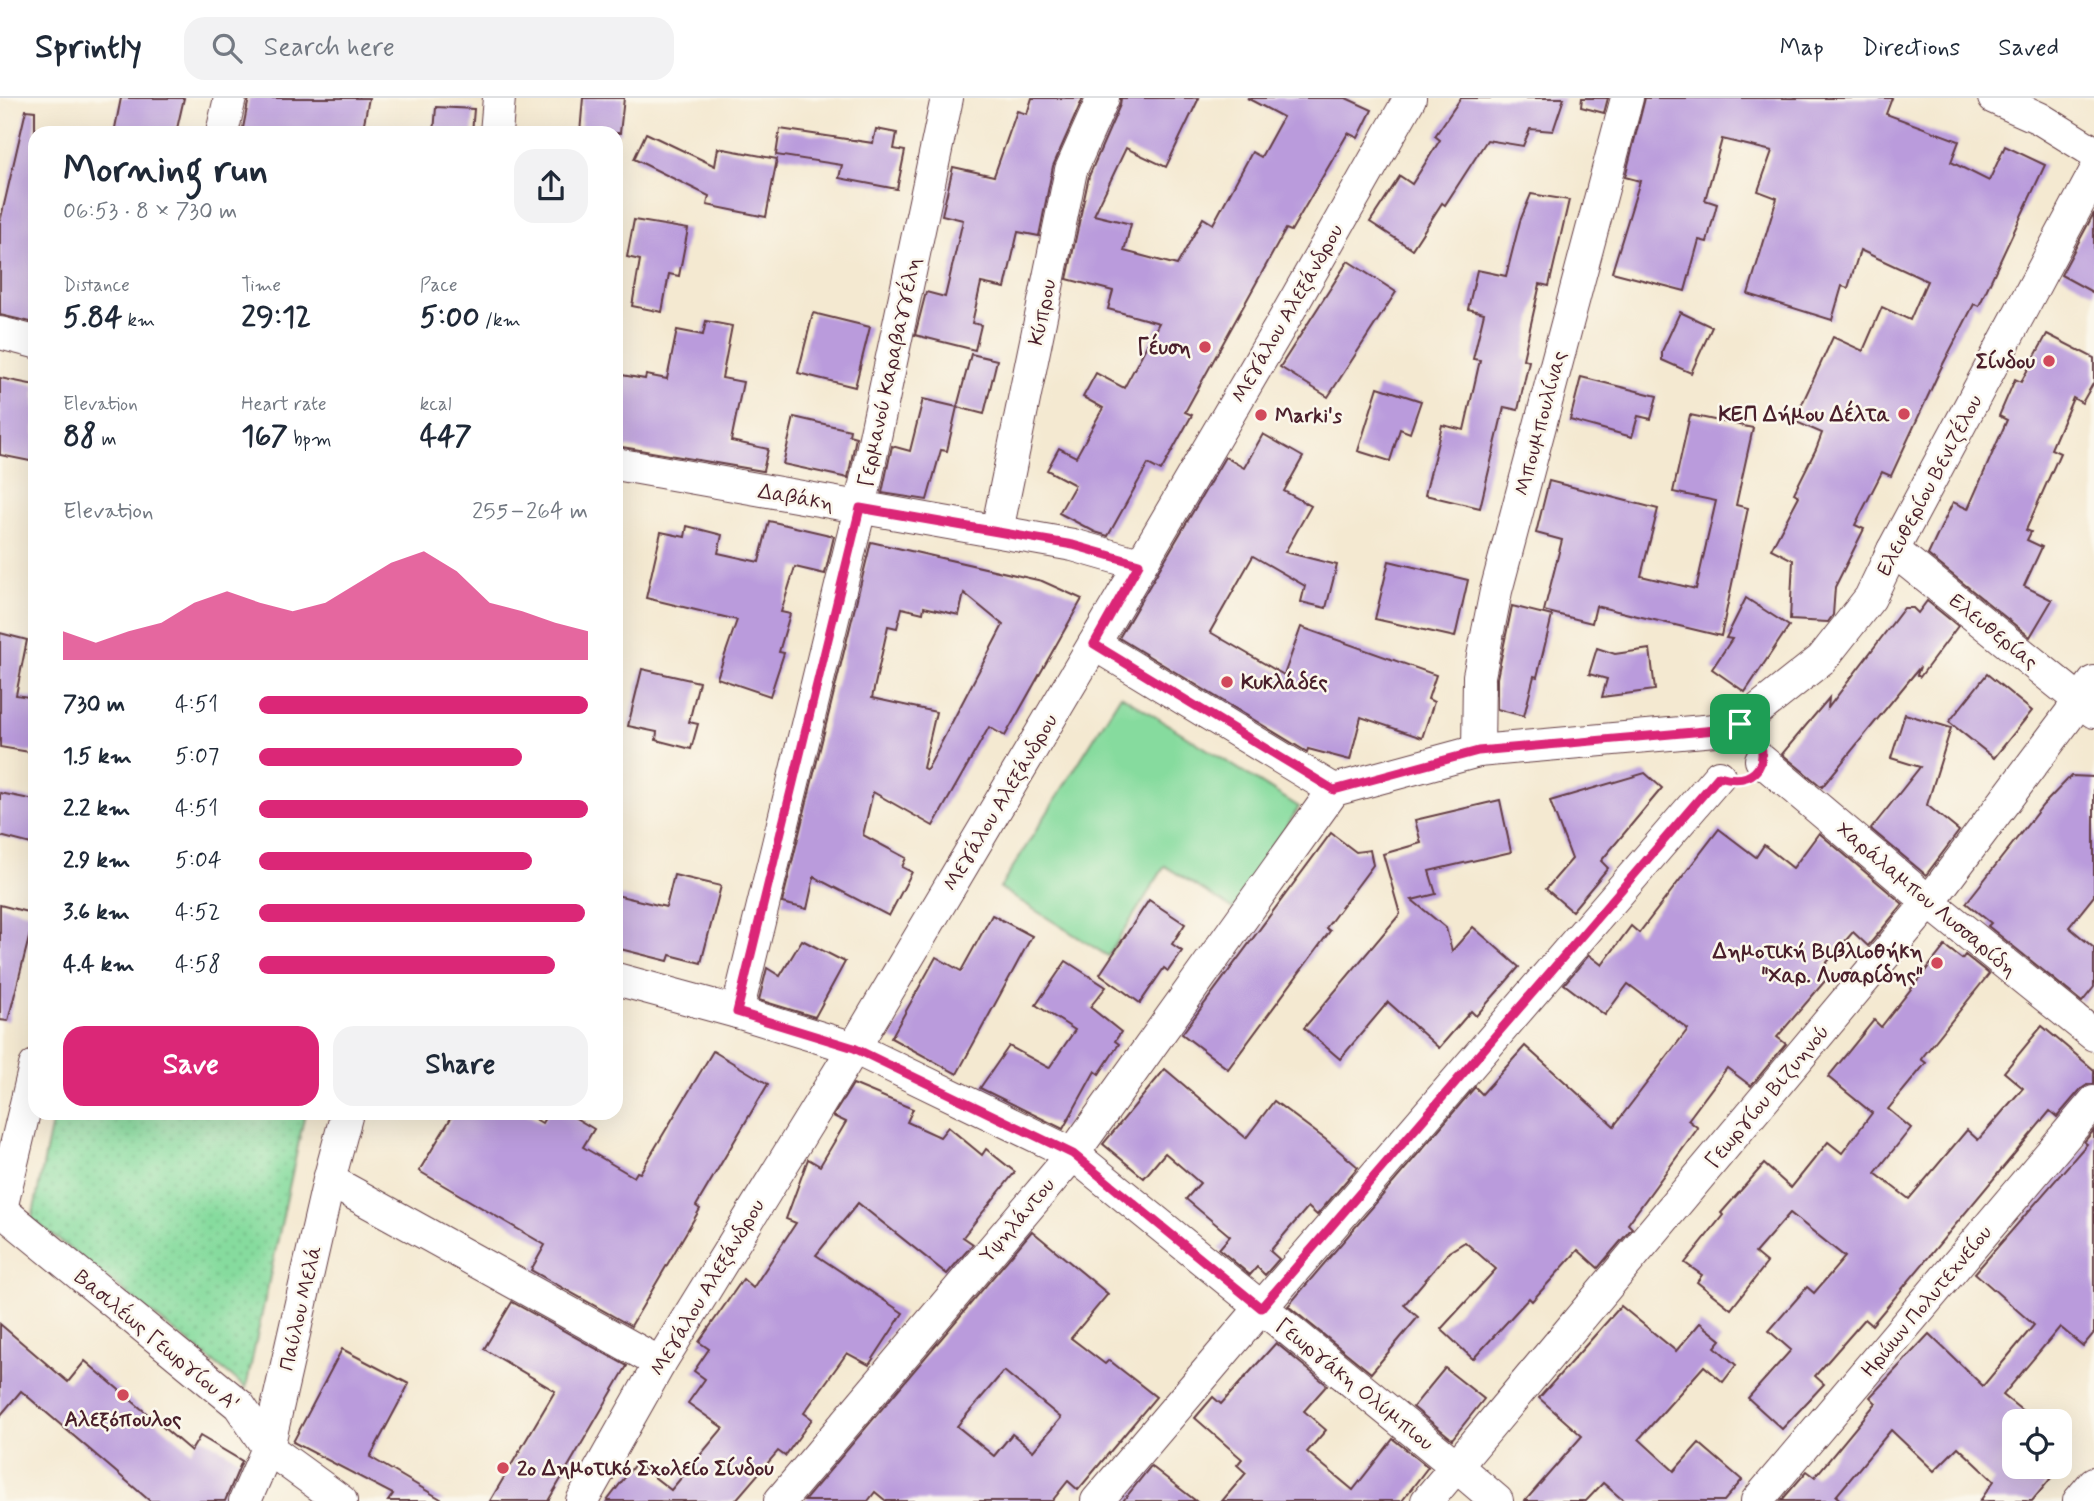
<!DOCTYPE html>
<html lang="en">
<head>
<meta charset="utf-8">
<style>
  :root { --surface:#fff; --page:#f2f2f3; --text:#1f2937; --muted:#747a83; --line:#e0e1e3; --accent:#db2777 }
  body { margin:0; font-family:Mynerve,sans-serif; background:var(--page); color:var(--text); height:100vh; display:flex; flex-direction:column; font-size:26px; white-space:nowrap }
  * { box-sizing:border-box; margin:0 }
  p { font-size:23px; color:var(--muted) }
  .icon { flex:none; width:38px; height:38px; fill:none; stroke:currentColor; stroke-width:2; stroke-linecap:round; stroke-linejoin:round }
  .map { position:relative; flex:1; overflow:hidden }
  .sheet { position:absolute; left:28px; top:28px; width:595px; height:994px; display:flex; flex-direction:column; background:var(--surface); border-radius:21px; box-shadow:0 7px 28px #0002 }
  .sheet>* { flex:none }
  .controls { position:absolute; left:2002px; top:1311px; display:grid; gap:14px }
  .controls a { display:grid; place-items:center; width:70px; height:70px; border-radius:14px; background:var(--surface); box-shadow:0 7px 28px #0002; font-size:35px }
  .pin { position:absolute; display:grid; place-items:center; width:60px; height:60px; color:#fff; margin:-30px; border-radius:14px; box-shadow:0 4px 10px #0006 }
  .round { display:grid; place-items:center; flex:none; width:74px; height:74px; border-radius:21px; background:var(--page) }
  .headline { display:flex; align-items:center; justify-content:space-between; height:119px; padding:0 35px }
  h1 { font-size:38px; font-weight:700; line-height:52px }
  .stats { display:grid; grid-template-columns:repeat(3,1fr); gap:10px; height:119px; padding:7px 35px }
  .stats div { display:grid; align-content:center }
  .stats b { font-size:30px; font-weight:700 }
  .stats small { font-size:19px; font-weight:400 }
  .stats p { font-size:19px }
  .chart { height:196px; padding:14px 35px }
  .chart p { display:flex; justify-content:space-between }
  .chart svg { width:100%; height:126px; margin-top:7px; fill:var(--accent); opacity:.7 }
  .action { display:flex; gap:14px; margin-top:auto; padding:14px 35px }
  .action a { flex:1; height:80px; border-radius:21px; background:var(--accent); color:#fff; font-size:28px; font-weight:700; line-height:80px; text-align:center }
  .action a+a { background:var(--page); color:var(--text) }
  ul { padding:0 35px; list-style:none; font-size:23px }
  li { display:grid; grid-template-columns:112px 84px 1fr; align-items:center; height:52px }
  li i { height:18px; border-radius:9px; background:var(--accent) }
  header { display:flex; align-items:center; gap:42px; box-sizing:border-box; height:98px; padding:0 35px; background:var(--surface); border-bottom:2px solid var(--line) }
  header strong { font-size:33px }
  nav { display:flex; gap:38px; margin-inline-start:auto; font-size:24px }
  .search { width:490px; height:63px; background:var(--page); display:flex; align-items:center; gap:18px; box-sizing:border-box; padding:0 24px; border-radius:21px; color:var(--muted); font-size:26px }
  .map>svg:first-child { display:block }
  .green { fill:#86db9e; stroke:#687d64; stroke-width:2 }
  .park { fill:url(#park-dots); stroke:#687d64; stroke-width:2 }
  .building { fill:#ba9bdc; fill-rule:evenodd }
  .lines { fill:none; stroke-linecap:round; stroke-linejoin:round }
  .minor-casing { stroke:#643d44; stroke-width:34 }
  .minor { stroke:#fff; stroke-width:32 }
  .route-casing { stroke:#fff; stroke-width:14 }
  .route { stroke:#db2777; stroke-width:9 }
  .poi-dot { fill:#d1495b; stroke:#fbf7ec; stroke-width:2.5 }
  .labels { text-anchor:middle; stroke-width:5; stroke-linejoin:round; paint-order:stroke }
  .street-label { font-size:21px; fill:#4a1f2b; stroke:#fbf7ec }
  .poi-label { font-size:21px; font-weight:bold; fill:#4a1f2b; stroke:#fbf7ec; text-anchor:end }
</style>
</head>
<body>
<header>
<strong>Sprintly</strong>
<div class="search"><svg class="icon" aria-label="search" viewBox="0 0 24 24"><circle cx="10" cy="10" r="6"/><path d="M15 15l6 6"/></svg>Search here</div>
<nav><a>Map</a><a>Directions</a><a>Saved</a></nav>
</header>
<div class="map">
<svg width="2094" height="1403" viewBox="0 0 2094 1403">
  <defs>
    <pattern id="park-dots" width="8" height="8" patternUnits="userSpaceOnUse" patternTransform="scale(1.75)"><rect width="8" height="8" fill="#86db9e"/><path d="M2 2h.1M6 6h.1" fill="none" stroke="#75bc88" stroke-width="1.8" stroke-linecap="round"/></pattern>
  </defs>
  <rect width="100%" height="100%" fill="#fbf7ec"/>
  <filter id="ink" filterUnits="userSpaceOnUse"><feTurbulence type="fractalNoise" baseFrequency=".0143" numOctaves="2"/><feDisplacementMap in="SourceGraphic" scale="14" xChannelSelector="R" yChannelSelector="G"/><feConvolveMatrix kernelMatrix="1 2 1 2 8 2 1 2 1" color-interpolation-filters="sRGB"/></filter>
  <filter id="wash" filterUnits="userSpaceOnUse"><feTurbulence type="fractalNoise" baseFrequency=".00686" numOctaves="4" result="noise"/><feDisplacementMap in="SourceGraphic" scale="28" xChannelSelector="R" yChannelSelector="G"/><feGaussianBlur stdDeviation="1.57" result="paint"/><feColorMatrix in="noise" values="0 0 0 0 0 0 0 0 0 0 0 0 0 0 0 0 0 1.4 0 .05"/><feComposite in="paint" operator="in"/></filter>
  <g filter="url(#wash)">
    <rect width="100%" height="100%" fill="#f4e9d1"/>
    <polygon class="green" points="1121,597 1299,709 1234,812 1165,768 1108,858 1000,790"/>
    <polygon class="park" points="54,1015 305,1015 246,1290 32,1121"/>
    <g id="blocks">
      <g class="building">
        <polygon points="121,0 184,0 176,35 114,35"/>
        <polygon points="249,0 369,0 362,35 242,35"/>
        <polygon points="583,0 624,0 620,35 580,35"/>
        <polygon points="1032,0 1083,0 1053,68 1039,138 1018,134 1005,190 981,185 972,225 981,227 975,252 915,237 926,194 945,199 963,122 942,117 953,69 994,78 1017,13 1027,16"/>
        <polygon points="1121,0 1199,0 1166,69 1126,50 1094,117 1131,126 1124,153 1177,167 1203,120 1213,126 1252,54 1261,59 1283,19 1247,0 1346,0 1372,12 1358,40 1348,35 1291,133 1286,131 1185,314 1192,317 1161,373 1148,366 1108,438 1095,434 1059,415 1075,387 1047,372 1059,350 1076,359 1103,310 1083,299 1096,275 1124,290 1159,225 1108,211 1113,193 1067,181 1089,78 1120,7"/>
        <polygon points="1461,0 1564,0 1553,33 1530,31 1523,48 1487,42 1445,107 1442,105 1412,151 1370,124 1400,78 1412,86 1440,42 1435,38"/>
        <polygon points="1582,0 1608,0 1604,15 1581,9"/>
        <polygon points="1645,0 1892,0 1886,16 1959,43 1951,64 1989,83 2005,48 2045,67 1979,208 1974,206 1940,272 1891,378 1882,374 1855,427 1864,431 1835,489 1833,517 1828,524 1790,522 1793,462 1771,451 1799,398 1794,395 1816,351 1822,335 1794,323 1833,239 1863,253 1882,209 1910,222 1927,183 1860,152 1848,190 1842,188 1832,222 1748,196 1777,100 1758,93 1772,53 1722,41 1705,102 1717,106 1707,144 1699,142 1685,193 1612,174 1640,83 1625,79"/>
        <polygon points="436,9 474,11 472,35 434,35"/>
        <polygon points="26,12 35,13 35,225 0,217 0,124"/>
        <polygon points="780,31 873,45 876,31 897,35 894,51 905,53 897,91 839,80 842,67 776,57"/>
        <polygon points="646,35 715,68 718,50 777,61 766,119 707,107 709,98 634,61"/>
        <polygon points="1531,96 1569,102 1549,188 1540,186 1523,261 1529,263 1518,312 1504,309 1480,410 1425,397 1442,327 1464,332 1480,262 1473,261 1484,215 1468,211 1477,172 1506,178 1520,123"/>
        <polygon points="2094,115 2094,195 2061,177"/>
        <polygon points="634,122 688,131 679,178 669,176 662,214 632,208 640,162 627,159"/>
        <polygon points="1348,163 1396,194 1328,299 1280,269"/>
        <polygon points="1680,214 1712,229 1691,275 1662,262 1662,253"/>
        <polygon points="813,215 870,229 855,289 798,275"/>
        <polygon points="706,223 732,228 722,280 743,284 731,343 768,351 763,373 616,348 616,276 645,281 646,277 667,281 677,232 703,237"/>
        <polygon points="2047,236 2094,260 2094,284 2082,305 2073,300 2051,351 2060,355 2026,432 2031,434 2027,442 2042,449 2024,488 2052,502 2030,539 1928,457 1953,404 1968,411 2007,322 1999,318 2015,281 2021,284"/>
        <polygon points="971,256 997,262 984,316 957,309 947,353 941,352 927,402 882,395 892,348 910,353 923,301 957,309"/>
        <polygon points="1581,279 1657,298 1651,321 1638,318 1632,339 1570,322"/>
        <polygon points="0,280 35,287 35,364 0,357"/>
        <polygon points="1378,289 1421,303 1410,335 1400,331 1390,363 1358,353"/>
        <polygon points="1690,317 1753,330 1736,407 1748,410 1721,538 1596,508 1592,525 1544,513 1562,442 1536,435 1549,383 1658,411 1641,478 1696,491 1716,403 1673,394"/>
        <polygon points="794,319 850,332 849,337 856,339 848,380 783,366"/>
        <polygon points="1263,336 1303,359 1284,393 1311,408 1285,454 1337,467 1326,510 1301,504 1305,488 1253,458 1210,534 1284,577 1301,529 1436,577 1428,601 1434,604 1422,640 1361,619 1350,662 1308,651 1307,654 1119,540 1225,359 1244,370"/>
        <polygon points="769,423 834,438 825,476 795,469 781,514 790,516 779,554 784,555 770,598 717,580 737,522 646,500 661,434 685,439 687,428 722,437 718,455 759,464"/>
        <path d="M871,444L1042,483L1082,501L1005,638L989,629L933,728L873,694L863,737L906,760L902,769L912,774L889,818L814,779L807,811L782,805ZM964,495L1003,527L927,672L923,670L936,614L872,600L888,528L897,530L902,510L923,515L924,509L959,517Z"/>
        <polygon points="1389,463 1468,482 1455,539 1375,521"/>
        <polygon points="1746,500 1789,528 1745,594 1712,571 1732,541 1726,540"/>
        <polygon points="1927,503 1958,528 1920,579 1917,577 1920,569 1822,689 1782,656 1829,600 1828,610 1904,510 1913,510 1918,515"/>
        <polygon points="1512,508 1552,518 1537,579 1534,578 1524,618 1497,611 1497,580"/>
        <polygon points="0,535 27,542 16,597 35,600 35,655 0,649"/>
        <polygon points="1597,550 1615,556 1650,551 1655,592 1602,599 1607,581 1589,576"/>
        <polygon points="642,571 699,584 689,624 698,626 691,651 656,642 657,634 628,628"/>
        <polygon points="1987,576 2032,613 1994,660 1949,624"/>
        <polygon points="1905,616 1951,630 1927,707 1959,733 1926,777 1871,731 1920,669 1891,660"/>
        <polygon points="1645,675 1662,690 1601,763 1608,770 1572,813 1546,791 1572,761 1550,703"/>
        <polygon points="2071,678 2094,679 2094,798 2069,829 2094,850 2094,889 2082,904 1988,828 1991,825 1966,805 2043,707"/>
        <polygon points="0,695 35,702 35,747 0,738"/>
        <polygon points="1500,702 1511,754 1429,773 1436,796 1412,802 1446,830 1452,853 1473,829 1519,869 1476,918 1471,913 1439,950 1388,904 1340,961 1304,930 1400,816 1383,756 1421,745 1415,722"/>
        <polygon points="1719,731 1756,759 1764,747 1793,770 1819,735 1903,806 1868,848 1853,834 1823,869 1831,876 1777,939 1786,946 1751,988 1727,970 1688,1022 1698,1030 1628,1126 1632,1130 1598,1170 1578,1152 1532,1203 1529,1200 1473,1261 1441,1231 1496,1171 1465,1144 1449,1154 1404,1207 1418,1219 1371,1275 1288,1208 1475,989 1482,996 1525,948 1614,1028 1688,931 1628,886 1605,917 1564,886 1589,857 1602,867 1631,828 1639,835"/>
        <polygon points="1331,735 1356,754 1370,752 1373,767 1326,830 1330,833 1228,971 1182,936"/>
        <polygon points="674,777 721,788 701,865 670,857 668,863 616,850 616,797 666,809"/>
        <polygon points="1149,802 1185,826 1172,846 1182,853 1168,873 1164,870 1140,905 1100,876"/>
        <polygon points="0,807 35,816 8,923 0,922"/>
        <polygon points="992,817 1032,838 957,976 891,940 936,859 961,873"/>
        <polygon points="802,842 845,864 815,919 759,902 767,870 780,878"/>
        <polygon points="1945,848 1962,861 1965,857 1989,876 1921,961 1926,965 1888,1011 1911,1030 1875,1075 1909,1101 1967,1032 1978,1042 2023,990 2004,974 2042,928 2094,972 2094,986 2087,987 2080,992 2057,1019 2050,1013 1872,1227 1865,1221 1815,1278 1824,1286 1782,1331 1748,1300 1791,1252 1769,1233 1807,1189 1814,1195 1845,1159 1790,1115 1755,1155 1767,1165 1731,1211 1697,1184 1702,1177 1685,1165 1723,1117 1721,1115 1764,1066 1791,1090 1828,1044 1842,1055 1872,1015 1828,979 1874,922 1881,929"/>
        <polygon points="1066,863 1106,889 1090,909 1121,934 1115,943 1119,946 1099,976 1095,973 1063,1031 980,990 1009,948 1049,970 1075,932 1036,907"/>
        <polygon points="713,953 768,986 696,1108 700,1111 631,1228 531,1172 545,1147 419,1073 454,1015 525,1015 542,1025 548,1015 567,1015 594,1031 583,1049 634,1079 637,1074 640,1075"/>
        <polygon points="1165,971 1246,1040 1274,1003 1325,1041 1358,1069 1317,1117 1308,1109 1270,1153 1279,1161 1265,1177 1257,1169 1250,1177 1219,1151 1230,1138 1186,1101 1200,1085 1165,1055 1144,1080 1103,1046"/>
        <polygon points="853,986 913,1011 907,1024 940,1039 948,1029 982,1057 986,1051 1015,1074 963,1139 973,1146 947,1176 858,1105 816,1157 903,1215 869,1267 847,1255 804,1315 812,1321 785,1358 778,1353 735,1403 607,1403 636,1365 671,1392 723,1330 688,1305 705,1281 694,1273 709,1251 699,1244 743,1181 753,1190 796,1125 786,1121 808,1061 820,1068 846,1024 833,1018"/>
        <polygon points="2094,1032 2094,1235 2083,1248 2060,1229 2003,1297 2035,1323 2014,1323 2014,1368 2061,1368 2032,1403 1980,1403 1994,1383 1958,1349 1934,1373 1891,1332 1836,1398 1842,1403 1781,1403 1807,1373 1815,1379 1876,1305 1870,1299 1929,1236 1983,1288 2034,1227 1975,1175 2087,1046 2084,1044"/>
        <path d="M1032,1133L1108,1196L1071,1240L1105,1266L1109,1262L1156,1299L1078,1392L1068,1383L1052,1403H886L875,1394L868,1403H804ZM1004,1273L1061,1320L1033,1353L1012,1336L994,1358L957,1328Z"/>
        <polygon points="512,1204 627,1268 548,1403 490,1403 555,1293 484,1251"/>
        <polygon points="1621,1208 1676,1253 1700,1225 1721,1242 1715,1249 1736,1267 1723,1284 1704,1268 1639,1341 1674,1373 1699,1345 1742,1382 1724,1403 1624,1403 1603,1385 1586,1403 1525,1403 1582,1338 1539,1300"/>
        <polygon points="0,1226 68,1284 85,1263 191,1353 200,1338 242,1363 225,1403 150,1403 21,1293 0,1318"/>
        <polygon points="1276,1245 1327,1287 1304,1313 1326,1332 1307,1354 1353,1392 1393,1341 1428,1369 1402,1403 1222,1403 1246,1375 1237,1367 1242,1361 1195,1320 1213,1299 1221,1306"/>
        <polygon points="342,1251 409,1286 370,1359 444,1403 388,1403 393,1396 293,1344"/>
        <polygon points="1445,1270 1484,1301 1452,1341 1413,1309"/>
        <polygon points="1151,1368 1196,1403 1123,1403"/>
      </g>
    </g>
  </g>
  <g filter="url(#ink)">
    <use href="#blocks" fill-opacity="0" stroke="#643d44" stroke-width="2"/>
    <g class="lines">
      <defs>
        <g id="minor">
          <polyline points="1994,0 2039,20 2094,54"/>
          <polyline points="222,35 230,0"/>
          <polyline points="496,35 499,0"/>
          <polyline points="0,235 35,244"/>
          <polyline points="616,366 1073,447 1139,466"/>
          <polyline points="997,433 1071,72 1103,0"/>
          <polyline points="1893,452 2094,614"/>
          <polyline points="1094,546 1334,692"/>
          <polyline points="1740,626 1822,561 1870,500 1893,452 2094,76"/>
          <polyline points="1478,653 1479,578 1496,493 1627,0"/>
          <polyline points="1761,662 1929,804 2094,937"/>
          <polyline points="616,881 737,914 854,950 1073,1056 1456,1368 1497,1403"/>
          <polyline points="737,914 860,410 947,0"/>
          <polyline points="329,1082 660,1265"/>
          <polyline points="0,1111 239,1307 268,1350 341,1403"/>
          <polyline points="0,1115 35,968"/>
          <polyline points="245,1403 268,1350 329,1082 347,1015"/>
          <polyline points="582,1403 660,1265 854,950 1094,546 1281,227 1410,0"/>
          <polyline points="780,1403 1073,1056 1334,692 1478,653 1715,632"/>
          <polyline points="1097,1403 1261,1210 1719,678"/>
          <polyline points="1427,1403 1929,804 2094,584"/>
          <polyline points="1757,1403 2094,1004"/>
          <polyline points="2079,1403 2094,1385"/>
        </g>
      </defs>
      <use href="#minor" class="minor-casing"/>
      <use href="#minor" class="minor"/>
    </g>
  </g>
  <g class="lines" filter="url(#ink)">
    <defs>
      <path id="route" d="M860,410L1073,447L1139,466L1094,546L1334,692L1478,653L1716,632C1764,597 1788,698 1719,678L1261,1210L1073,1056L854,950L737,914Z"/>
    </defs>
    <use href="#route" class="route-casing"/>
    <use href="#route" class="route"/>
  </g>
  <g class="poi-dot">
    <circle cx="1205" cy="249" r="7"/>
    <circle cx="2049" cy="263" r="7"/>
    <circle cx="1904" cy="316" r="7"/>
    <circle cx="1261" cy="317" r="7"/>
    <circle cx="1227" cy="584" r="7"/>
    <circle cx="1937" cy="865" r="7"/>
    <circle cx="123" cy="1297" r="7"/>
    <circle cx="503" cy="1370" r="7"/>
  </g>
  <g class="labels">
    <g class="street-label">
      <text transform="translate(1042 214) rotate(-78)" y="7">Κύπρου</text>
      <text transform="translate(1287 215) rotate(-60)" y="7">Μεγάλου Αλεξάνδρου</text>
      <text transform="translate(889 274) rotate(-78)" y="7">Γερμανού Καραβαγγέλη</text>
      <text transform="translate(1540 325) rotate(-75)" y="7">Μπουμπουλίνας</text>
      <text transform="translate(1929 387) rotate(-62)" y="7">Ελευθερίου Βενιζέλου</text>
      <text transform="translate(796 399) rotate(10)" y="7">Δαβάκη</text>
      <text transform="translate(1994 533) rotate(39)" y="7">Ελευθερίας</text>
      <text transform="translate(1000 704) rotate(-59)" y="7">Μεγάλου Αλεξάνδρου</text>
      <text transform="translate(1927 801) rotate(40)" y="7">Χαράλαμπου Λυσσαρίδη</text>
      <text transform="translate(1767 998) rotate(-50)" y="7">Γεωργίου Βιζυηνού</text>
      <text transform="translate(1017 1122) rotate(-50)" y="7">Υψηλάντου</text>
      <text transform="translate(707 1189) rotate(-59)" y="7">Μεγάλου Αλεξάνδρου</text>
      <text transform="translate(1926 1203) rotate(-50)" y="7">Ηρώων Πολυτεχνείου</text>
      <text transform="translate(300 1210) rotate(-77)" y="7">Παύλου Μελά</text>
      <text transform="translate(157 1242) rotate(40)" y="7">Βασιλέως Γεωργίου Α'</text>
      <text transform="translate(1355 1286) rotate(39)" y="7">Γεωργάκη Ολύμπιου</text>
    </g>
    <g class="poi-label">
      <text x="1191" y="256">Γέυση</text>
      <text x="2035" y="270">Σίνδου</text>
      <text x="1890" y="323">ΚΕΠ Δήμου Δέλτα</text>
      <text x="1275" y="324" text-anchor="start">Marki's</text>
      <text x="1241" y="591" text-anchor="start">Κυκλάδες</text>
      <text x="1923" y="860">Δημοτική Βιβλιοθήκη<tspan x="1923" dy="24">"Χαρ. Λυσαρίδης"</tspan></text>
      <text x="123" y="1328" text-anchor="middle">Αλεξόπουλος</text>
      <text x="517" y="1377" text-anchor="start">2o Δημοτικό Σχολείο Σίνδου</text>
    </g>
  </g>
</svg>
<div class="controls">
<a><svg class="icon" aria-label="locate" viewBox="0 0 24 24"><circle cx="12" cy="12" r="6"/><path d="M12 2v4M12 18v4M2 12h4M18 12h4"/></svg></a>
</div>
<div class="pin" style="left:1740px;top:626px;background:#1e9e55"><svg class="icon" aria-label="arrive" viewBox="0 0 24 24"><path d="M6 21V4h12l-3 4 3 4H6"/></svg></div>
<section class="sheet">
<div class="headline"><div><h1>Morning run</h1><p>06:53 · 8 × 730 m</p></div><a class="round"><svg class="icon" aria-label="share" viewBox="0 0 24 24"><path d="M12 15V3M7 8l5-5 5 5M5 13v7h14v-7"/></svg></a></div>
<div class="stats">
<div><p>Distance</p><b>5.84<small> km</small></b></div>
<div><p>Time</p><b>29:12</b></div>
<div><p>Pace</p><b>5:00<small> /km</small></b></div>
</div>
<div class="stats">
<div><p>Elevation</p><b>88<small> m</small></b></div>
<div><p>Heart rate</p><b>167<small> bpm</small></b></div>
<div><p>kcal</p><b>447</b></div>
</div>
<div class="chart"><p><span>Elevation</span>255–264 m</p>
<svg viewBox="0 0 160 44" preserveAspectRatio="none"><path d="M0 44V34L10 38L20 34L30 31L40 24L50 20L60 24L70 27L80 24L90 17L100 10L110 6L120 13L130 24L140 27L150 31L160 34V44z"/></svg>
</div>
<ul>
<li><b>730 m</b>4:51<i style="width:100%"></i></li>
<li><b>1.5 km</b>5:07<i style="width:80%"></i></li>
<li><b>2.2 km</b>4:51<i style="width:100%"></i></li>
<li><b>2.9 km</b>5:04<i style="width:83%"></i></li>
<li><b>3.6 km</b>4:52<i style="width:99%"></i></li>
<li><b>4.4 km</b>4:58<i style="width:90%"></i></li>
</ul>
<div class="action"><a>Save</a><a>Share</a></div>
</section>
</div>
</body>
</html>
